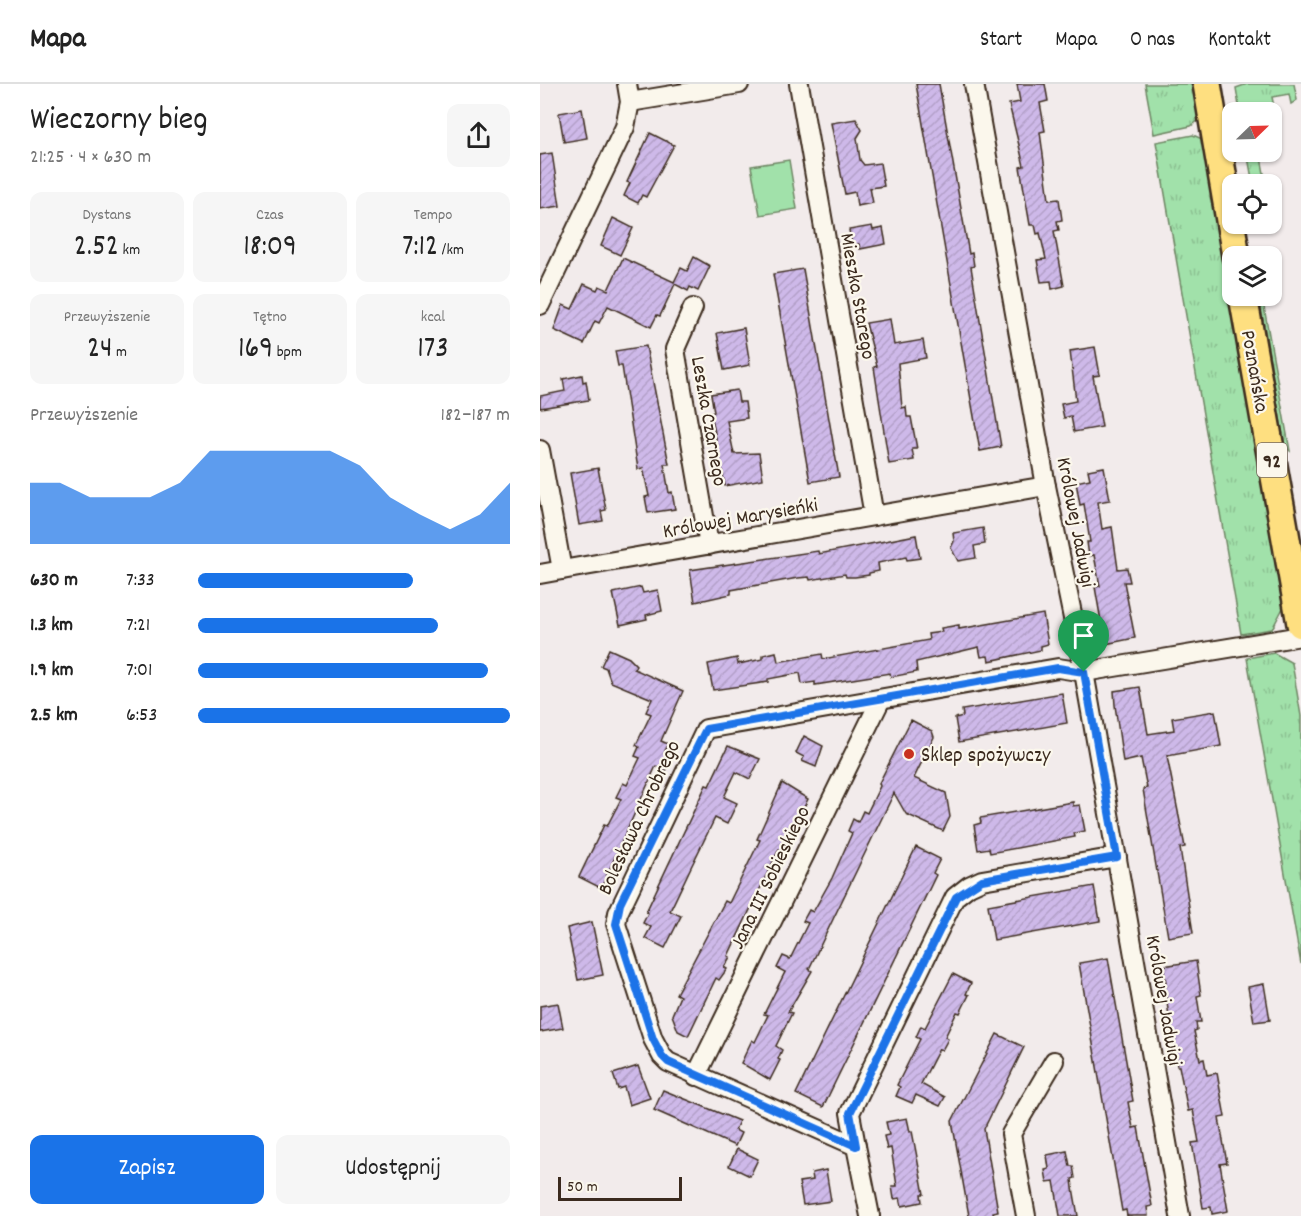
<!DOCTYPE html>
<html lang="pl">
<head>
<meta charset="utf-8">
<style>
  :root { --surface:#fff; --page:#f6f6f6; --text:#222; --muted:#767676; --line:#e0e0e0; --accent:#1a73e8 }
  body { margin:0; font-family:Dekko,sans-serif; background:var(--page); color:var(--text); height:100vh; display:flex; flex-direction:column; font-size:22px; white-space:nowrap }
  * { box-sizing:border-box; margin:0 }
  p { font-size:20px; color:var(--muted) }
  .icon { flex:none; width:33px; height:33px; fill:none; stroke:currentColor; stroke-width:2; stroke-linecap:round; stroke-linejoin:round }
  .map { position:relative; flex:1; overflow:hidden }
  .drawer { display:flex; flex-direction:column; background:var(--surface); width:540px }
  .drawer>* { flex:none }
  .needle { width:39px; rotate:67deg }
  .tools { position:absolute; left:682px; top:18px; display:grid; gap:12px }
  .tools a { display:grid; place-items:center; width:60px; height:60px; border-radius:12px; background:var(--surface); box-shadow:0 2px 4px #0004; font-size:30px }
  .scale { position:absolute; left:18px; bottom:15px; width:124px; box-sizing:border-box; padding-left:6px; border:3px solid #3b2a1e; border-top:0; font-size:16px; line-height:21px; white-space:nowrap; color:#3b2a1e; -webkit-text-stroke:4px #fbf7ec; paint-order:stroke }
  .pin { position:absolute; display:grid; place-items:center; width:51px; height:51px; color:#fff; margin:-62px -26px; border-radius:50% 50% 50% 0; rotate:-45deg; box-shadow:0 0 6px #0007 }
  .pin .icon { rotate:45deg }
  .round { display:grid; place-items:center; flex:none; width:63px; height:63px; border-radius:12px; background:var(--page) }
  .summary { display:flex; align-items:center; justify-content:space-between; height:102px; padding:0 30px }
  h1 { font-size:33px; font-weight:600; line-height:45px }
  .metrics { display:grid; grid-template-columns:repeat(3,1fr); gap:9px; height:102px; padding:6px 30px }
  .metrics div { display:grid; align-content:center; border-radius:12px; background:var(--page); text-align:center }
  .metrics b { font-size:30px; font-weight:600 }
  .metrics small { font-size:16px; font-weight:400 }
  .metrics p { font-size:16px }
  .chart { height:168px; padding:12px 30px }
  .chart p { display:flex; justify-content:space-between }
  .chart svg { width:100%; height:108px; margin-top:6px; fill:var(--accent); opacity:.7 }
  .button { display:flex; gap:12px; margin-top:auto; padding:12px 30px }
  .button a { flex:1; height:69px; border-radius:12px; background:var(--accent); color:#fff; font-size:24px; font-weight:600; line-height:69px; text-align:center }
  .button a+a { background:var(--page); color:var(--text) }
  ul { padding:0 30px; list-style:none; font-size:20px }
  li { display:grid; grid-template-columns:96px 72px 1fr; align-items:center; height:45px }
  li i { height:15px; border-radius:8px; background:var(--accent) }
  header { display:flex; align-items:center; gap:36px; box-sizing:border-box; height:84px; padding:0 30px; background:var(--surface); border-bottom:2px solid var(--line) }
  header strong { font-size:28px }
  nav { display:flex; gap:33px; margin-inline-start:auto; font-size:21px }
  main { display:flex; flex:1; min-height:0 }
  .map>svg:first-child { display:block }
  .grass { fill:url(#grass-tufts); stroke:#6e8664; stroke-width:1.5 }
  .green { fill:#a1e1aa; stroke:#6e8664; stroke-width:1.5 }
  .building { fill:url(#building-hatch); stroke:#3b2a1e; stroke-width:1.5 }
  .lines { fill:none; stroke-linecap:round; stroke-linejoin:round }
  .minor-casing { stroke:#3b2a1e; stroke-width:22 }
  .primary-casing { stroke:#3b2a1e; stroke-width:32 }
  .minor { stroke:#fbf7ec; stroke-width:18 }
  .primary { stroke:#fedf80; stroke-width:27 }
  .route-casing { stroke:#fff; stroke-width:12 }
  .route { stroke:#1a73e8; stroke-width:8 }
  .poi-dot { fill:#c8321e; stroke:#fbf7ec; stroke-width:2 }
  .labels { text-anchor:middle; stroke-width:4.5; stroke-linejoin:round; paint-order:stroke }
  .shield { fill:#fbf7ec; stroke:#75685c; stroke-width:1.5 }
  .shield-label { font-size:20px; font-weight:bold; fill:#3b2a1e }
  .street-label { font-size:21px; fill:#3b2a1e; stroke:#fbf7ec }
  .poi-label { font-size:21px; fill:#3b2a1e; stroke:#fbf7ec; text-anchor:start }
</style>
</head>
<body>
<header>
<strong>Mapa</strong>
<nav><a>Start</a><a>Mapa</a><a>O nas</a><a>Kontakt</a></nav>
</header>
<main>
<section class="drawer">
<div class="summary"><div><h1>Wieczorny bieg</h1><p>21:25 · 4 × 630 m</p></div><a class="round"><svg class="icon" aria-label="share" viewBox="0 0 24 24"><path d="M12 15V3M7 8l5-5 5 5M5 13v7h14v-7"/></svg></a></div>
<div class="metrics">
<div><p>Dystans</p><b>2.52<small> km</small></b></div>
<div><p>Czas</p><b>18:09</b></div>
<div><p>Tempo</p><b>7:12<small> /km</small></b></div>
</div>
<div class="metrics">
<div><p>Przewyższenie</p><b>24<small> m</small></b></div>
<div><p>Tętno</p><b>169<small> bpm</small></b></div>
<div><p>kcal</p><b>173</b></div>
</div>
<div class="chart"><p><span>Przewyższenie</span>182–187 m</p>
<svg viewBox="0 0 160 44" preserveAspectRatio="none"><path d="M0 44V19L10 19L20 25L30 25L40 25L50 19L60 6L70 6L80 6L90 6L100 6L110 12L120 25L130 32L140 38L150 32L160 19V44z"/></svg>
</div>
<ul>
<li><b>630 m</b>7:33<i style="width:69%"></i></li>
<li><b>1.3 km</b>7:21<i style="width:77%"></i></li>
<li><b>1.9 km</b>7:01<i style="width:93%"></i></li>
<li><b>2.5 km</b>6:53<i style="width:100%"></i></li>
</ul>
<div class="button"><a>Zapisz</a><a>Udostępnij</a></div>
</section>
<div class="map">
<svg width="761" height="1132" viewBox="0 0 761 1132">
  <defs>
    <pattern id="grass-tufts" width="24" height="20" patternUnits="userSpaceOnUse" patternTransform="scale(1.5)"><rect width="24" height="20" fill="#a1e1aa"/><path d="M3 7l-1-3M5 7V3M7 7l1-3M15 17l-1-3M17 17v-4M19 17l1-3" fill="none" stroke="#8cc192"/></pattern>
    <pattern id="building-hatch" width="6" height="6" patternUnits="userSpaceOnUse" patternTransform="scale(1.5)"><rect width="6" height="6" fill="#ceb9e9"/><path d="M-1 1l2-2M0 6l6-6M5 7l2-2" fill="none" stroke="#b29fc7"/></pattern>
  </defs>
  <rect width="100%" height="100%" fill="#f2ebeb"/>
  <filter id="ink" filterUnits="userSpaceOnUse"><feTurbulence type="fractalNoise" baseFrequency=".0167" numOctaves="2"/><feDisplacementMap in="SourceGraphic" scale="12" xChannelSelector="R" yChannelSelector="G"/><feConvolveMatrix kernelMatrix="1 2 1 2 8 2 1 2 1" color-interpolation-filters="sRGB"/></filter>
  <g filter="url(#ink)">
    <g class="grass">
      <polygon points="605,0 652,0 659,36 651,42 614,50"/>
      <polygon points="707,0 754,0 757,16 751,20 749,10 732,13 734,23 721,25 720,28 700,28 696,4"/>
      <polygon points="653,51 662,55 743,524 732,545 701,550 616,58"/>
      <polygon points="707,68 720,68 726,100 713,100"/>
      <polygon points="719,212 722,212 750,367 745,363"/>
      <polygon points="734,569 752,579 761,632 761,880 707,574"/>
    </g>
    <polygon class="green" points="249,76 257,125 220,131 211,82"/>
    <g class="building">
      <polygon points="376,0 399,0 429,170 432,169 434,182 431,183 461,363 440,367"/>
      <polygon points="477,0 505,0 508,17 500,19 505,47 500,48 509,116 519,115 522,136 517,137 519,146 514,147 524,202 512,205 511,197 501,198 497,176 506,175 500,149 497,150 495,141 490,141 480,83 484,82 469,20 480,18"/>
      <polygon points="42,25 47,54 24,58 19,29"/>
      <polygon points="316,35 322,46 317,54 320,76 324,81 340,79 344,102 330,104 333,119 317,122 315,108 305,110 291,39"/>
      <polygon points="110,49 134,61 106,113 102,111 98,119 84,112 90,99 87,98"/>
      <polygon points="12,69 20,122 0,125 0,71"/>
      <polygon points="73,134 93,144 80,171 61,162"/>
      <polygon points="332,142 333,146 343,144 346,160 320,165 319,160 312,161 309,146"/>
      <polygon points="154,173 170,182 158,207 150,203 148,207 135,200 120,232 117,231 111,243 68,222 59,239 55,237 44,260 14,246 23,221 32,225 44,200 57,206 59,202 68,206 83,174 134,198 141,184 147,187"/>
      <polygon points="263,185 299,393 270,398 233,190"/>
      <polygon points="350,235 354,261 383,256 386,274 358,279 362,324 366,323 367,333 371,333 377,365 372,365 374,376 349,380 334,283 337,282 326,239"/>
      <polygon points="204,244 210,281 184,286 177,249"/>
      <polygon points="106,262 129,380 124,380 129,409 132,408 135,425 108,429 105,413 109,412 103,384 98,385 82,282 78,282 75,267"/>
      <polygon points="555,263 560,291 553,292 562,343 534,348 531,332 524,334 521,320 536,317 530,267"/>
      <polygon points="42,291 43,298 46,297 49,316 0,324 0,312 25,307 23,295"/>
      <polygon points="197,306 199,318 205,318 207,334 187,337 194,370 219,369 223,395 185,402 171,329 174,328 171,310"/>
      <polygon points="564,383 570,416 558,418 562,445 572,443 578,485 587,484 590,498 584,498 595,554 565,560 555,503 560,502 554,471 549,472 547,458 550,458 544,420 540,421 536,398 550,395 548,386"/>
      <polygon points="58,384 66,426 61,427 63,437 39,441 30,389"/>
      <polygon points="443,444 445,460 434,462 436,474 418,477 411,464 414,457 413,449"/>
      <polygon points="376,451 380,474 367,476 366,473 338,479 339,487 329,489 329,491 315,493 306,493 305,490 270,496 269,493 258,494 191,506 191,510 155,518 150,486 278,467 279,470"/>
      <polygon points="101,503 103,509 118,506 122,527 106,531 107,535 80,541 73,509"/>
      <polygon points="503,530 508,560 501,562 501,566 449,577 448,572 441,573 439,563 376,578 377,588 351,593 350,589 275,601 275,598 262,600 260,589 228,595 228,598 173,606 168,580 197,574 198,580 223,575 223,571 236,568 238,578 282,570 283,575 389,556 388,550 402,548 401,544 419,541 419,545"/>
      <polygon points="69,565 89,574 96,581 94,585 143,607 121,657 128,660 125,667 133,671 126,687 116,682 61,804 39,793 64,741 67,742 81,715 76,713 83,699 87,701 100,674 95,672 99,663 96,661 111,630 106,628 112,615 71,598 66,584 61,582"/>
      <polygon points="600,603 608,650 634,646 632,634 675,627 681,662 627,672 645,763 640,764 653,849 628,853 603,705 607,704 601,674 583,678 575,621 574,607"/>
      <polygon points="522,609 527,639 419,658 415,634 423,632 422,626"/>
      <polygon points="371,636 392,647 394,653 374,694 406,709 410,733 403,747 366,730 354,709 269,885 272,887 248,928 252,929 236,962 242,966 238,975 240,976 230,996 201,979 212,956 215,958 228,931 224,930 245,888 237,884 243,872 250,875 268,839 263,837 269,826 273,828 292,794 312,749 308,747 313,735 318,738 323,727 327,729 340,702 339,699"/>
      <polygon points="264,652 283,662 276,683 262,677 264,673 256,669"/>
      <polygon points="188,662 220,675 210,695 196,688 184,713 197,719 187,740 175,734 151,783 130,827 141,832 125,864 105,854 111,843 103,839 108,829 106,828 166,701 169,702"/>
      <polygon points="242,699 268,715 243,767 239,765 188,872 190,873 184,883 187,885 179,896 176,894 148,952 138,947 132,931 140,912 136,910 185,817 189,819 220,756 217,755"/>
      <polygon points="533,718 533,722 540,721 545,747 534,749 535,753 450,769 449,764 438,766 434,741 441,739 440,734"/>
      <polygon points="376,763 400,775 393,789 396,791 283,1023 256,1010"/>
      <polygon points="554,802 560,837 454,856 448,821"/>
      <polygon points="52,838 63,891 38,896 27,844"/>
      <polygon points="568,874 593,1017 588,1018 593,1044 598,1043 612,1122 607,1123 608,1132 587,1132 586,1126 582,1127 539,879"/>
      <polygon points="656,877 661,911 657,912 661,938 656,938 657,946 654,947 660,976 664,975 667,991 677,989 685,1033 679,1034 687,1079 680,1080 688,1127 672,1130 671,1123 663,1124 652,1059 659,1058 653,1026 648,1027 639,982 637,982 624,900 626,899 623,882"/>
      <polygon points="413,890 431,899 426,910 429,911 420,929 417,928 405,953 408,955 402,966 399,965 381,1000 405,1013 400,1022 376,1011 372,1019 356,1012 360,1003 357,1001 380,955 376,953 381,942 385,944"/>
      <polygon points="724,900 730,936 714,938 708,903"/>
      <polygon points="18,919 23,944 0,948 0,922"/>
      <polygon points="457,950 484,963 444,1045 458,1127 453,1128 454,1132 429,1132 412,1037"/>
      <polygon points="98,982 110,1014 89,1021 84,1003 78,1005 73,990"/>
      <polygon points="123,1006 199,1037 195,1046 201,1049 195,1062 114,1026"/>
      <polygon points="367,1034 370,1048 372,1047 384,1110 381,1110 382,1118 362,1122 360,1114 354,1115 352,1102 357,1102 351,1064 347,1065 344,1052 349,1051 346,1038"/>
      <polygon points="197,1065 218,1075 210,1092 189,1082"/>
      <polygon points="527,1067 530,1082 533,1082 535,1094 532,1095 533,1104 538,1132 520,1132 514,1097 507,1098 505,1086 509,1085 507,1071"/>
      <polygon points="286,1086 291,1117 263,1121 259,1098 273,1096 272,1089"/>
    </g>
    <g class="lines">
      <defs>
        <g id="minor">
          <polyline points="259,0 334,432"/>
          <polyline points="434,0 506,402 544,588 640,1132"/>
          <polyline points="90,18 199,0"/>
          <polyline points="0,221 85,43 90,18 87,0"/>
          <polyline points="153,224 135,265 169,461"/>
          <polyline points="0,366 22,486 506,402"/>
          <polyline points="0,490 22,486"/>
          <polyline points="156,992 341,615"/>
          <polyline points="316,1062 310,1029 415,813 429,802 442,796 577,773"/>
          <polyline points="330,1132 316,1062 128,978 122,972 113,955 76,840 78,829 166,645 518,584 544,588 761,552"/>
          <polyline points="486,1132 471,1050 514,977"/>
        </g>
        <g id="primary">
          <polyline points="667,0 696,172"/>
          <polyline points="703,212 761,540"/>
        </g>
      </defs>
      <use href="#minor" class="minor-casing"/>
      <use href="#primary" class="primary-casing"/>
      <use href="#minor" class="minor"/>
      <use href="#primary" class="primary"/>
    </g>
  </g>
  <g class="lines" filter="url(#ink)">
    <defs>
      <polygon id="route" points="518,584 544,588 577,773 442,796 416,813 310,1029 316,1062 128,978 122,972 113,955 76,840 80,820 166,645"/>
    </defs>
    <use href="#route" class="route-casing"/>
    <use href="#route" class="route"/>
  </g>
  <circle class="poi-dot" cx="369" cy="670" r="6"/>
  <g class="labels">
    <rect class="shield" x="717" y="359" width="30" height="34" rx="4.5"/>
    <g class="shield-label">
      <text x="732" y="383">92</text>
    </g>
    <g class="street-label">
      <text transform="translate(319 212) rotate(80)" y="7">Mieszka Starego</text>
      <text transform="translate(716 287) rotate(80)" y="7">Poznańska</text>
      <text transform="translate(170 337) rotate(80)" y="7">Leszka Czarnego</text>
      <text transform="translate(200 433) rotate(-10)" y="7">Królowej Marysieńki</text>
      <text transform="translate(537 438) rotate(79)" y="7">Królowej Jadwigi</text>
      <text transform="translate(98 733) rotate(-65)" y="7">Bolesława Chrobrego</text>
      <text transform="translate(229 793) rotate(-64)" y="7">Jana III Sobieskiego</text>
      <text transform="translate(625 916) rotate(80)" y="7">Królowej Jadwigi</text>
    </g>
    <g class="poi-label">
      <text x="381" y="677">Sklep spożywczy</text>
    </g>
  </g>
</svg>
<div class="tools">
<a><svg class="needle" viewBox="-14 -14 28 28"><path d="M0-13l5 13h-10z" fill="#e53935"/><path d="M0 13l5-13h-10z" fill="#767676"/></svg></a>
<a><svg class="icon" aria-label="locate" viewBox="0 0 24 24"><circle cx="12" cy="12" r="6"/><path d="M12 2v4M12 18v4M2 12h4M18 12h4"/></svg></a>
<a><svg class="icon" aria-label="layers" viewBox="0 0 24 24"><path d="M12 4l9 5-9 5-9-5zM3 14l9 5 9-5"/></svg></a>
</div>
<div class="scale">50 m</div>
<div class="pin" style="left:544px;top:588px;background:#1e9e55"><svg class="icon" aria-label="arrive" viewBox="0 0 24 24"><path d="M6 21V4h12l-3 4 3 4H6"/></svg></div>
</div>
</main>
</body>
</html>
